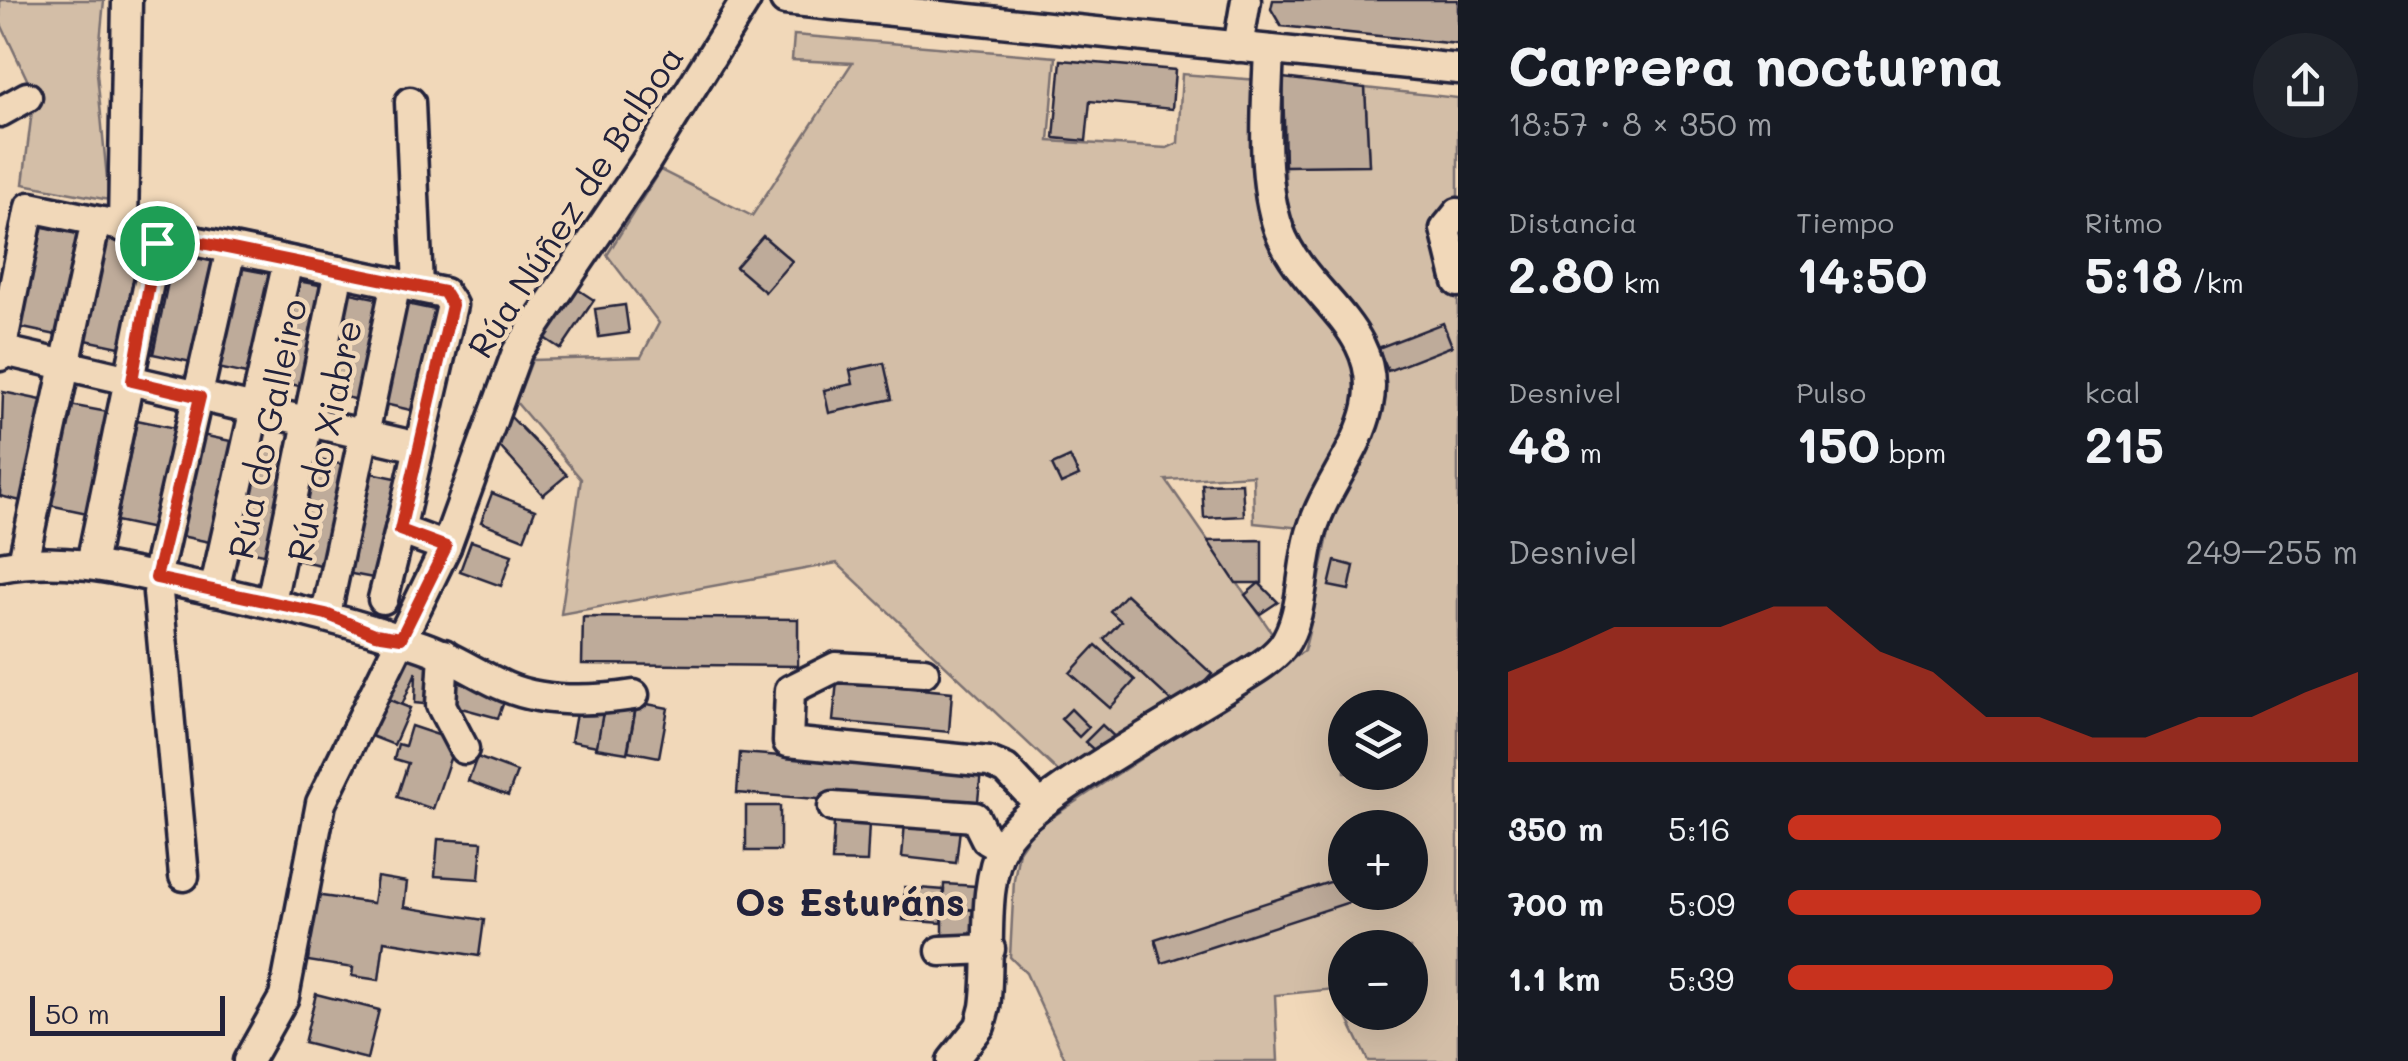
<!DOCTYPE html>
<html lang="es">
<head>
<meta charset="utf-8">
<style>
  :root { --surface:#171b24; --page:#20242c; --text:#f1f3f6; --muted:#9ea1a6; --accent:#c8321e }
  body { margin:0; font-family:Mali,sans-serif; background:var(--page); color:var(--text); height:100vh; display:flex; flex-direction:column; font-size:38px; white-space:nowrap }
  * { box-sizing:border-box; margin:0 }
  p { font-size:32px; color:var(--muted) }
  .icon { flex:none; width:55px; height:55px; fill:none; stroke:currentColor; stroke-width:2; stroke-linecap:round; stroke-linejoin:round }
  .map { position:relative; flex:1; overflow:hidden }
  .sheet { display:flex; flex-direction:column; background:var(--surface); width:950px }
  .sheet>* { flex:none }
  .buttons { position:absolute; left:1328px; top:690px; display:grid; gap:20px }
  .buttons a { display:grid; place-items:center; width:100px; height:100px; border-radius:50%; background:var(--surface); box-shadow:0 10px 40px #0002; font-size:50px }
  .scale { position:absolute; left:30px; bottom:25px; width:195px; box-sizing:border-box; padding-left:10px; border:5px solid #22223b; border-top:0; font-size:28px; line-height:35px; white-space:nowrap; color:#22223b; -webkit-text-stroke:8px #f1d8b9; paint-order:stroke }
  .pin { position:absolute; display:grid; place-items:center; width:85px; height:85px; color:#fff; margin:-42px; border:5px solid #fff; border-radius:50%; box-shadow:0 2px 10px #0007 }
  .round { display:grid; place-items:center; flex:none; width:105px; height:105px; border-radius:52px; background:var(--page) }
  .summary { display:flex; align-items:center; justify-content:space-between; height:170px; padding:0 50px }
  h1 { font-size:55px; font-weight:800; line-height:75px }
  .figures { display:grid; grid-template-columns:repeat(3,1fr); gap:15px; height:170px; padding:10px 50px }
  .figures div { display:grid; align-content:center }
  .figures b { font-size:50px; font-weight:800 }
  .figures small { font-size:28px; font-weight:400 }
  .figures p { font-size:28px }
  .chart { height:280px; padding:20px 50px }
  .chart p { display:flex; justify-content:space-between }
  .chart svg { width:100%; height:180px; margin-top:10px; fill:var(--accent); opacity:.7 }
  ul { padding:0 50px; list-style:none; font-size:32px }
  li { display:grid; grid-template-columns:160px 120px 1fr; align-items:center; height:75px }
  li i { height:25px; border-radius:12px; background:var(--accent) }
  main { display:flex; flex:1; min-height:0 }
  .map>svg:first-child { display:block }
  .green { fill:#d3bea7; stroke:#7a7071; stroke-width:2.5; fill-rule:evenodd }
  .building { fill:#beab9a; stroke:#22223b; stroke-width:2.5 }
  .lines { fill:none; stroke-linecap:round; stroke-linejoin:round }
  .minor-casing { stroke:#22223b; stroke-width:35 }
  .minor { stroke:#f1d8b9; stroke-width:28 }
  .route-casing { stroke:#fff; stroke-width:20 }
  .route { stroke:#c8321e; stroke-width:12 }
  .labels { text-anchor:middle; stroke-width:9; stroke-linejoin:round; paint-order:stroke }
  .street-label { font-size:35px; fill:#22223b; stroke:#f1d8b9 }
  .neighbourhood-label { font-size:38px; font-weight:bold; fill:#22223b; stroke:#f1d8b9 }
</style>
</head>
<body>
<main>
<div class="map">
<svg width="1458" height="1061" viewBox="0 0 1458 1061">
  <rect width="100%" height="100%" fill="#f1d8b9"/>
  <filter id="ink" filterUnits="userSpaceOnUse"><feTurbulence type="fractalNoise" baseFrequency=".01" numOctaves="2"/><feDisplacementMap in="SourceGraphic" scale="20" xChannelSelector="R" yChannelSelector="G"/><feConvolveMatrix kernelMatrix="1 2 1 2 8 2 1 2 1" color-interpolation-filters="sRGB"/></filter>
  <g filter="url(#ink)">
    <g class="green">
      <polygon points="0,0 104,0 97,73 109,200 23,184 34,94 0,22"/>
      <polygon points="794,35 1056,57 1049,141 1167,148 1178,143 1182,74 1258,80 1260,204 1272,247 1297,288 1351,347 1357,376 1357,406 1302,528 1254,523 1253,475 1166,480 1275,637 1264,658 1063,776 837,563 561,614 581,479 516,402 532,360 641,357 659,323 607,255 660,170 752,216 852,63 792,60"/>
      <path d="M1365,88L1458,98V1061H1368L1345,1013L1410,1012V948H1345V1012L1334,989L1275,995L1278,1061H1066L1026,973L1010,957L1014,880L1019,851L1034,829L1304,651C1319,600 1322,544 1340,494C1355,454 1393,421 1385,374C1375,318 1328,294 1303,247C1289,221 1285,196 1285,166L1369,164ZM1345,708H1410V772H1345ZM1345,828H1410V892H1345Z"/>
    </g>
    <g class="building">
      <polygon points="1273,0 1458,0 1458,44 1281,26 1271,9"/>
      <polygon points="1061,60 1175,70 1172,109 1090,101 1086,141 1054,138"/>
      <polygon points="1283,78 1365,88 1369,165 1285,166"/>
      <polygon points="39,226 82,235 61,336 18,327"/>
      <polygon points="763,236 792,261 765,292 736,267"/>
      <polygon points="102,238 145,247 124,348 81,339"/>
      <polygon points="174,253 217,262 196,363 153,354"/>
      <polygon points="234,267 277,275 256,376 213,367"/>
      <polygon points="287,279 330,287 309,388 266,379"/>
      <polygon points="574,287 594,300 561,349 541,336"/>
      <polygon points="341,291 385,300 364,401 321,392"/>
      <polygon points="397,302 440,311 419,412 376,402"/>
      <polygon points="625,305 629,333 599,337 595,309"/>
      <polygon points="1443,323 1452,346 1388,371 1378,348"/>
      <polygon points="884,363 892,399 829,413 824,390 853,384 850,370"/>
      <polygon points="3,392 46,401 25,502 0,496"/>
      <polygon points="70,405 113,413 92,514 49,505"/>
      <polygon points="506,412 567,475 543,495 493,439"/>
      <polygon points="137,420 180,429 159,530 116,521"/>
      <polygon points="197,434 240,443 219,544 176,535"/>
      <polygon points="251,447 294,456 273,556 230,547"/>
      <polygon points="1070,457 1079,476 1061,484 1052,465"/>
      <polygon points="308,458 351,466 330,567 287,558"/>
      <polygon points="362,471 405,480 384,580 341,572"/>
      <polygon points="1242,483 1244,516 1204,518 1202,484"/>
      <polygon points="492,493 535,510 524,539 481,522"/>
      <polygon points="1262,540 1262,583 1236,583 1208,541"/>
      <polygon points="471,541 512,555 501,586 460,571"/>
      <polygon points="1335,561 1354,566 1349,590 1329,586"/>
      <polygon points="1259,583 1278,602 1260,614 1245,595"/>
      <polygon points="1126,594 1212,674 1180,709 1104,639 1121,621 1110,611"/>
      <polygon points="583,617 798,619 798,666 582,664"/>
      <polygon points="1096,645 1135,680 1110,708 1070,673"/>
      <polygon points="409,651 435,664 435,705 415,703 416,672 402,705 387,698"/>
      <polygon points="446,679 506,696 498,718 450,705"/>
      <polygon points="837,681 952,692 949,732 833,721"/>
      <polygon points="382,697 410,708 394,745 366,734"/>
      <polygon points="637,702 668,708 659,757 628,751"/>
      <polygon points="604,706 636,706 627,753 596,748"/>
      <polygon points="577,708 603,712 597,746 571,741"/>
      <polygon points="1071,709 1089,727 1079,737 1061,719"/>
      <polygon points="1102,725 1119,741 1103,758 1085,742"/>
      <polygon points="411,726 456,741 433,809 397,797 408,763 394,759 398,744 405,746"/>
      <polygon points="740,753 981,771 977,811 737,793"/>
      <polygon points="477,757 517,772 508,796 468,781"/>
      <rect x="746" y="806" width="34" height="45"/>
      <polygon points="834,822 869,823 867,862 832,861"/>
      <polygon points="905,823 960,829 956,863 902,857"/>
      <polygon points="438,839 482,842 479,879 435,876"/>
      <polygon points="377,877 407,882 404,907 484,920 479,956 384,941 379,980 352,976 353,968 308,961 314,895 373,903"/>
      <polygon points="1345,877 1345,892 1360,892 1362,898 1162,963 1155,939"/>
      <polygon points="944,884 976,886 974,910 943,907"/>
      <polygon points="905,887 944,890 942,923 903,920"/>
      <polygon points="943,907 974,910 973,939 943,942"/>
      <polygon points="316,994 379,1010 367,1059 304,1043"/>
    </g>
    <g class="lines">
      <defs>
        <g id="minor">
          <polyline points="785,0 1458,69"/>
          <polyline points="1238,47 1246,0"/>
          <polyline points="410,102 418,287"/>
          <polyline points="0,112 27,97"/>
          <polyline points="1458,213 1445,229 1458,282"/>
          <polyline points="123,227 127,0"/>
          <polyline points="0,350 418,447"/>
          <polyline points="0,356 30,207 444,293 452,305 400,530 446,547"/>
          <polyline points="23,562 96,221"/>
          <polyline points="91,564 159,234"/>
          <path d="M0,567C68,553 137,574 203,588C278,605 352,621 424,647C453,657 478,675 506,687C544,703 594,701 634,695"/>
          <polyline points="156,578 231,249"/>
          <polyline points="162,580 158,593 184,876"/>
          <polyline points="214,591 288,261"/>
          <polyline points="383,599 400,530"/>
          <polyline points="271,602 339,271"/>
          <polyline points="326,614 396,283"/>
          <polyline points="444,654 441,705 464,749"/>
          <polyline points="924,672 836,667 790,690 788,742 989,762 1006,769 1039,804"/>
          <polyline points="833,807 975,817 986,839 1002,848"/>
          <polyline points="941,951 990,949"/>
          <polyline points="248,1061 284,997 321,803 446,547 517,352 645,163 746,0"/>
          <path d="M952,1061L980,1026L985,1007C992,956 980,888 1004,842C1026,800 1179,718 1227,687C1245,675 1268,664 1282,647C1305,616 1300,566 1312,530C1325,487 1359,450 1368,406C1384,327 1303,296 1279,230C1260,177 1267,106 1269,50"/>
        </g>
      </defs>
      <use href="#minor" class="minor-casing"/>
      <use href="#minor" class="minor"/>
    </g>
  </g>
  <g class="lines" filter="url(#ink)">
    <defs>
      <polygon id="route" points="158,234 444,292 452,305 400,530 446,547 401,638 375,634 326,614 156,578 200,397 132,381"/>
    </defs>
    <use href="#route" class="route-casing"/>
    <use href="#route" class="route"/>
  </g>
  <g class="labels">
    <g class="street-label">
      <text transform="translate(576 202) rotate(-57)" y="12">Rúa Núñez de Balboa</text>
      <text transform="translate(268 429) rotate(-78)" y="12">Rúa do Galleiro</text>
      <text transform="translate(325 441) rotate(-78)" y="12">Rúa do Xiabre</text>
    </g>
    <g class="neighbourhood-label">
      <text x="850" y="916">Os Esturáns</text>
    </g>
  </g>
</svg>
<div class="buttons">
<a><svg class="icon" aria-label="layers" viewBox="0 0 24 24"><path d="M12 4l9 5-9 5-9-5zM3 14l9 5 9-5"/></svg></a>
<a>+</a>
<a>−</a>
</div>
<div class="scale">50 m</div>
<div class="pin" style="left:157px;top:243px;background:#1e9e55"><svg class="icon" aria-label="arrive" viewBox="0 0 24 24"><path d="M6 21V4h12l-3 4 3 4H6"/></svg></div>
</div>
<section class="sheet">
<div class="summary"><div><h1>Carrera nocturna</h1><p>18:57 · 8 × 350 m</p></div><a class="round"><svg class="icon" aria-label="share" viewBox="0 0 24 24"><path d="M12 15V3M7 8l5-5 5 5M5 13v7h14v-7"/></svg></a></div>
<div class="figures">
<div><p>Distancia</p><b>2.80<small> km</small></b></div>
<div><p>Tiempo</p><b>14:50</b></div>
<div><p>Ritmo</p><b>5:18<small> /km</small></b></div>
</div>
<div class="figures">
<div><p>Desnivel</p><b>48<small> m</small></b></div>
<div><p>Pulso</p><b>150<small> bpm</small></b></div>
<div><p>kcal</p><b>215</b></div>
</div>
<div class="chart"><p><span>Desnivel</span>249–255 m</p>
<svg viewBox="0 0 160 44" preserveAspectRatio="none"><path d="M0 44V22L10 17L20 11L30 11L40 11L50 6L60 6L70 17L80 22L90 33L100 33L110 38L120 38L130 33L140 33L150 27L160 22V44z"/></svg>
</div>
<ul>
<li><b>350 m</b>5:16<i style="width:76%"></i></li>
<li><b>700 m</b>5:09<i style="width:83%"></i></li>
<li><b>1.1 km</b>5:39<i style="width:57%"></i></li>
</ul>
</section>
</main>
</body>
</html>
